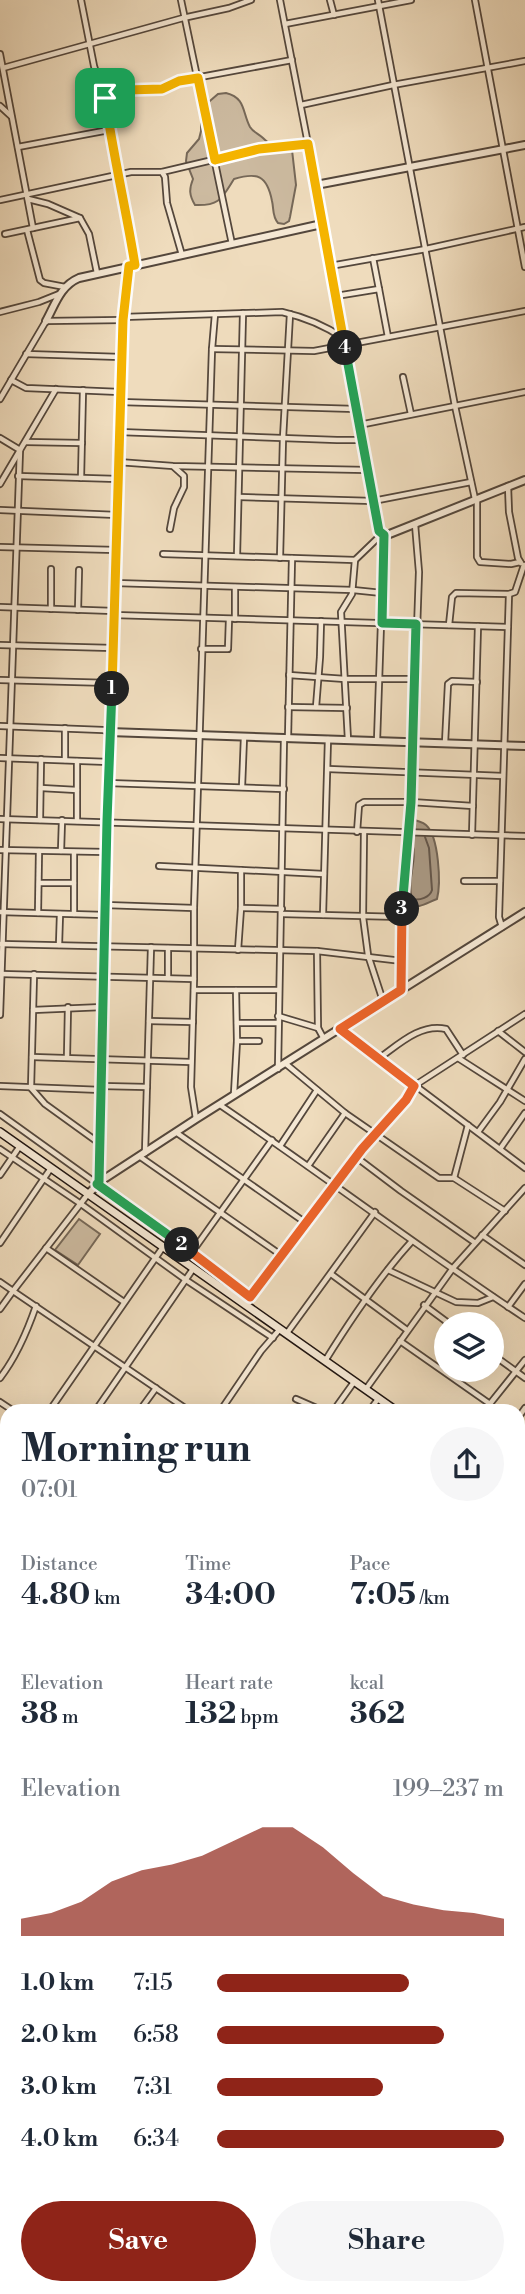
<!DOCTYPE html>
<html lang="en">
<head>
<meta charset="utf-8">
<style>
  :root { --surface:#fff; --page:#f6f6f7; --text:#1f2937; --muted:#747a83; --accent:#8f2418 }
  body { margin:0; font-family:"Libre Bodoni",serif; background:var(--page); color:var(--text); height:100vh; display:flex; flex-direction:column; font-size:26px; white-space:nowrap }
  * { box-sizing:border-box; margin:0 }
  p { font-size:23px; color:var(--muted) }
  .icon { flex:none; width:38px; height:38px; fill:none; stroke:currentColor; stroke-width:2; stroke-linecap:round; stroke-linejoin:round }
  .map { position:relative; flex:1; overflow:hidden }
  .drawer { position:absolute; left:0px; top:1404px; width:525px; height:891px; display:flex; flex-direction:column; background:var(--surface); border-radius:21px 21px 0 0; box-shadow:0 7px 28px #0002 }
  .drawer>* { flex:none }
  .buttons { position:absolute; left:434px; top:1312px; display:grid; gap:14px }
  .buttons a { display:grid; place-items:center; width:70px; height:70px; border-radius:50%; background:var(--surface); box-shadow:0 7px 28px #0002; font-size:35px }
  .pin { position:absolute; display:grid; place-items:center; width:60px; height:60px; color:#fff; margin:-30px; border-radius:14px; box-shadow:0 4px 10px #0006 }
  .km { position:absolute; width:35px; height:35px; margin:-18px; border-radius:50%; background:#222; color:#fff; font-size:19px; line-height:35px; text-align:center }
  .round { display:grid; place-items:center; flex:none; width:74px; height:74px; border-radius:37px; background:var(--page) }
  .headline { display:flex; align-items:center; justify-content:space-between; height:119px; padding:0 21px }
  h1 { font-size:38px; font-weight:800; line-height:52px }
  .stats { display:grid; grid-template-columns:repeat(3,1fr); gap:10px; height:119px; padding:7px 21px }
  .stats div { display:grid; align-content:center }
  .stats b { font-size:30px; font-weight:800 }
  .stats small { font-size:19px; font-weight:400 }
  .stats p { font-size:19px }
  .chart { height:196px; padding:14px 21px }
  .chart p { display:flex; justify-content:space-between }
  .chart svg { width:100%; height:126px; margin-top:7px; fill:var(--accent); opacity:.7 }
  .action { display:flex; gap:14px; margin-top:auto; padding:14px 21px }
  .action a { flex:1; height:80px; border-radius:42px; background:var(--accent); color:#fff; font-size:28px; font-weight:800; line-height:80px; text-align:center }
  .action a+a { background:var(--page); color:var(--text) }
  ul { padding:0 21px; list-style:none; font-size:23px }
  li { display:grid; grid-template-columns:112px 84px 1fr; align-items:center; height:52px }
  li i { height:18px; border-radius:9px; background:var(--accent) }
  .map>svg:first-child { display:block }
  .green { fill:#ccbaa0; stroke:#766858; stroke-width:2 }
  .water { fill:#a99883; stroke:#726455; stroke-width:2 }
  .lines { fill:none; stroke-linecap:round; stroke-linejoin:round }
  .shore { stroke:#64564a; stroke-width:2 }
  .minor-casing { stroke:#54473c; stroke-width:8 }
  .tertiary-casing { stroke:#54473c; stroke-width:10 }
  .secondary-casing { stroke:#201511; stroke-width:10 }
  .minor { stroke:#f5e8d4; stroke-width:4.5 }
  .tertiary { stroke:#f5e8d4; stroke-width:6 }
  .secondary { stroke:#f5e8d4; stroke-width:7 }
  .split-1-casing { stroke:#fff; stroke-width:14 }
  .split-2-casing { stroke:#fff; stroke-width:14 }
  .split-3-casing { stroke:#fff; stroke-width:14 }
  .split-4-casing { stroke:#fff; stroke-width:14 }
  .split-5-casing { stroke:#fff; stroke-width:14 }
  .split-1 { stroke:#f5b400; stroke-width:9 }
  .split-2 { stroke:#22a559; stroke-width:9 }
  .split-3 { stroke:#f0652b; stroke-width:9 }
  .split-4 { stroke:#22a559; stroke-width:9 }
  .split-5 { stroke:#f5b400; stroke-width:9 }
</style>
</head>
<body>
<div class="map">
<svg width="525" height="2294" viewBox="0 0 525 2294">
  <rect width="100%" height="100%" fill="#efdcbd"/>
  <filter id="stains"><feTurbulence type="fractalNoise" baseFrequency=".00286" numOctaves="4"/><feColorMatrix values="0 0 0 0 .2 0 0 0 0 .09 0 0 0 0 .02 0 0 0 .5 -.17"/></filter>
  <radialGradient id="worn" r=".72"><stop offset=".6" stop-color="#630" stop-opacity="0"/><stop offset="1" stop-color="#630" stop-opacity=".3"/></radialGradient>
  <g class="green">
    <path d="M226,93C246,98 242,112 250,127C253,132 259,134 263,138C271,146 275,147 287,146L292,150L296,185L290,217L289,221L284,224L278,223C272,216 274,209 272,201C267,175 257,172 234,179C222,198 220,206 195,205C189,195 189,189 193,179L186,161L187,153L199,139L201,131V113L204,106L218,94Z"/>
    <polygon points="79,1219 100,1234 78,1265 55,1250"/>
  </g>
  <path class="water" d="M415,820C420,822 423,822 426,825C439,837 441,883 437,899C426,903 420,909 407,905L405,899C405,885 409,860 406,847C404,837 401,835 404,825Z"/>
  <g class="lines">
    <path class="shore" d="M412,842C418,861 406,880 412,899C420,901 430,897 432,890L429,848L425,837"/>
    <defs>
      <g id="minor">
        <polyline points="81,0 94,66 105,101 110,137 125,201 135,265"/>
        <polyline points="181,0 232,244"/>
        <polyline points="280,0 316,185"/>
        <polyline points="330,0 334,15"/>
        <polyline points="378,0 455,406 475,499"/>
        <polyline points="475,0 525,267"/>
        <polyline points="285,24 411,0"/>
        <polyline points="0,54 33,228"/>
        <polyline points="3,68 183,18 229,8 251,0"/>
        <polyline points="105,98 127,90 157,90 179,81 292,60"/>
        <polyline points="301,105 393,85 525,61"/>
        <polyline points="0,106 11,116"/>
        <polyline points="18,147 109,130"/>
        <polyline points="162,172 259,149 308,144"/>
        <polyline points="28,199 48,204 80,218 89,234 97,273"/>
        <polyline points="0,200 131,172 162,172 165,177 167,203 182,255"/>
        <polyline points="27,230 40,280 44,283 65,287"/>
        <polyline points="5,234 80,218"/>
        <polyline points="330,266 426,249 525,227"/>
        <polyline points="379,289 388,337"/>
        <polyline points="336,296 379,289 373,258"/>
        <polyline points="0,312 39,302 59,294"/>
        <path d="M123,317L282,312C304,317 324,325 343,338"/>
        <polyline points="212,349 314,351 525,311"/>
        <polyline points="26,354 121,357"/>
        <polyline points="403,377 411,414"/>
        <polyline points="11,380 26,388 120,392"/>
        <polyline points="0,399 46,321 123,320"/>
        <polyline points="120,402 356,409"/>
        <polyline points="359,425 525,392"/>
        <polyline points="119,432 337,440 361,440"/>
        <polyline points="0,438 20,450 0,1015"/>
        <polyline points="26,442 82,443"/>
        <polyline points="118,462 173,466 367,470"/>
        <polyline points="18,476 118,479"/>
        <polyline points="81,478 83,390"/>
        <polyline points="0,484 56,389"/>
        <polyline points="508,486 509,512 518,558 521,563"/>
        <polyline points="239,497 373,501 471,482"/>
        <polyline points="477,499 477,557 480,562 511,564 520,562"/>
        <polyline points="0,510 117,515"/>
        <polyline points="170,529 174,508 184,487 184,476 174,467"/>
        <polyline points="0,547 116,550"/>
        <polyline points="163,554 355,560"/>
        <polyline points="237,556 243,313"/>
        <polyline points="280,558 283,438 290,314"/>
        <polyline points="51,569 51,609"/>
        <polyline points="115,583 353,590 382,593"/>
        <polyline points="0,607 114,611"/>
        <polyline points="78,610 79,570"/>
        <polyline points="114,615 508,627"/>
        <polyline points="235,619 235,587"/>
        <polyline points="449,625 452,597 456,593 509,594 515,592 524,565"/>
        <polyline points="0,645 113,648"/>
        <polyline points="201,649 228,649 229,619"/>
        <polyline points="289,675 345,679 414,679"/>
        <polyline points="0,680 111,683"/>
        <polyline points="288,707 347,708"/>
        <polyline points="316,707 320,657 321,621"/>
        <polyline points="0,726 103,730 109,732"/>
        <polyline points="288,738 292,558"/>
        <polyline points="348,740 341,612 352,594 355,560 382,534"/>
        <polyline points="377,741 384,535"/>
        <polyline points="445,743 448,684 452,681 477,682"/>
        <polyline points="0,758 109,762"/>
        <polyline points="65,760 65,728"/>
        <polyline points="328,769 503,776"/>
        <polyline points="108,783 284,789"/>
        <polyline points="242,787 244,737"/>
        <polyline points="41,788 77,790"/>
        <polyline points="0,819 525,836"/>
        <polyline points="40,820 41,759"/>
        <polyline points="77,821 77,761"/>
        <polyline points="357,832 359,805 364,802 411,802 473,806"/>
        <polyline points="364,832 363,917 368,955 383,1001"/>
        <polyline points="472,835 478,626"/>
        <polyline points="0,850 106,852"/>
        <polyline points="61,851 62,820"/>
        <polyline points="159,866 324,874"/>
        <polyline points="464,881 500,881"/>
        <polyline points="39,883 74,883"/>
        <polyline points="105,905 194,908"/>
        <polyline points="241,908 282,909"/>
        <polyline points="0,912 105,915"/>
        <polyline points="38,913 39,851"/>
        <polyline points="74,914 74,852"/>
        <polyline points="282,914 402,917"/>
        <polyline points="323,915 328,739"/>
        <polyline points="502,927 499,917 509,594"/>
        <polyline points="1,944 317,951 402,961"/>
        <polyline points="59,945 60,914"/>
        <polyline points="238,950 241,908 241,870"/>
        <polyline points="317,951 318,1028 324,1039"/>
        <polyline points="1,974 194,979"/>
        <polyline points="34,974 31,1088 45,1104 99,1143"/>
        <polyline points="168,978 168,948"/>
        <polyline points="194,990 278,990"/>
        <polyline points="401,990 402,917 411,802 419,572 415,524"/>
        <polyline points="33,1010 103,1007"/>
        <polyline points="278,1016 318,1028"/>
        <polyline points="149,1021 193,1022"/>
        <polyline points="237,1023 278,1023"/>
        <polyline points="340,1029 525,1168"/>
        <polyline points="498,1031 525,1052"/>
        <polyline points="237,1041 259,1041"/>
        <polyline points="32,1057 191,1062"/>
        <polyline points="67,1057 68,1007"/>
        <polyline points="458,1058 525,1101"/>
        <path d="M378,1059C398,1045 420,1023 446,1029L463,1055"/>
        <polyline points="286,1064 345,1113 308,1166"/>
        <polyline points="278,1069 284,738"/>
        <polyline points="0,1086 102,1090"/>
        <polyline points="102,1086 147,1087"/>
        <polyline points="234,1094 237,1041 236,990"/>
        <path d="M220,1105C323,1175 422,1250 525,1318"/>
        <polyline points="345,1113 439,1178 454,1178 505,1211"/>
        <polyline points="0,1114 192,1252 250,1297"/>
        <polyline points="196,1119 191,1087 194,979 194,908 212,349 215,314"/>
        <polyline points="478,1132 500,1102 525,1059"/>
        <polyline points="177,1133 306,1223"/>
        <polyline points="280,1146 317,1090"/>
        <polyline points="0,1149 81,1204 186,1280 273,1338"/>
        <polyline points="500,1149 525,1113"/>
        <polyline points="145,1153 151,947"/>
        <polyline points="139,1156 281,1255"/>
        <polyline points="356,1157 401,1191 474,1242"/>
        <polyline points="0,1175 20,1146"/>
        <polyline points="454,1178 468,1125"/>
        <polyline points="88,1194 13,1291 188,1410"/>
        <polyline points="482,1235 525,1265"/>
        <polyline points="0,1243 51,1168"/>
        <polyline points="46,1248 124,1302"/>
        <polyline points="185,1262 272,1140"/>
        <polyline points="388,1270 456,1302 478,1303 493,1297"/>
        <polyline points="331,1274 407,1330"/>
        <polyline points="0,1282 13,1291 0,1309"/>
        <polyline points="245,1303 362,1149 406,1100 414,1086 525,1014"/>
        <polyline points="424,1305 451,1325"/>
        <polyline points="508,1307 525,1284"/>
        <polyline points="287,1333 375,1212"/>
        <polyline points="400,1341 490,1404"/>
        <polyline points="492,1354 525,1378"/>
        <path d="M325,1361C351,1319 379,1277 412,1241"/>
        <path d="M0,1378C17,1356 27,1332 36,1306"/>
        <polyline points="366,1389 453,1268 525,1188"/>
        <polyline points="296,1399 321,1410"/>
        <polyline points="0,1402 12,1410"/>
        <polyline points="50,1410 163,1247"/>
        <polyline points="96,1410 193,1269"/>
        <polyline points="140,1410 156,1388"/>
        <polyline points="221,1410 261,1351 280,1329"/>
        <polyline points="334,1410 354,1382"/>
        <polyline points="370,1410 378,1399"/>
        <polyline points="485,1410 525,1360"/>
        <polyline points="518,1418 525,1408"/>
        <polyline points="0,1439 7,1429"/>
        <polyline points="518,1478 525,1468"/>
        <polyline points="0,1512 7,1513"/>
        <polyline points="518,1517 525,1504"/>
        <polyline points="518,1552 525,1553"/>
        <polyline points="0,1619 1,1596 7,1565"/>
        <polyline points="518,1637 525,1638"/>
        <polyline points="518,1664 525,1666"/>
        <polyline points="518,1706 525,1707"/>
        <polyline points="0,1715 7,1723"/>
        <polyline points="518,1732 525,1733"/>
        <polyline points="0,1739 7,1740"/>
        <polyline points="0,1756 7,1756"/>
        <polyline points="0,1768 7,1768"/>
        <polyline points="0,1782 7,1782"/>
        <polyline points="0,1793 7,1794"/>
        <polyline points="518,1793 525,1795"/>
        <polyline points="523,1855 525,1869"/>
        <polyline points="0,1865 7,1865"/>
        <polyline points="0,1895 7,1895"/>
        <polyline points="518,1927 525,1922"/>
        <polyline points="0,1939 7,1939"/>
        <polyline points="0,2032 7,2032"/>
        <polyline points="518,2080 525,2042"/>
        <polyline points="518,2092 525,2093"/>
        <polyline points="518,2117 525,2127"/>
        <polyline points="0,2130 7,2130"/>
        <polyline points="0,2159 7,2159"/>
        <polyline points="518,2165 525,2160"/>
        <polyline points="0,2214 7,2214"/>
        <polyline points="518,2218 525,2214"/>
        <polyline points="518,2253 525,2248"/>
        <polyline points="89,2287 93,2294"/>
        <polyline points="115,2287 119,2294"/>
        <polyline points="146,2287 149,2294"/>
        <polyline points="172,2287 175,2294"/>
        <polyline points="199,2287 202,2294"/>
        <polyline points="258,2287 263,2294"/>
        <polyline points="289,2287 293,2294"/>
        <polyline points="320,2287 324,2294"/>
        <polyline points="344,2287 348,2294"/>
        <polyline points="406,2287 410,2294"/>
        <polyline points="436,2287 440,2294"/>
        <polyline points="462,2287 467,2294"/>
        <polyline points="491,2287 496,2294"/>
        <polyline points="0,2293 25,2289"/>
        <polyline points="67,2294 78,2287"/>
        <polyline points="219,2294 230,2287"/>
        <polyline points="371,2294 381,2287"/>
      </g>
      <g id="tertiary">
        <polyline points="525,145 316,185 359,425 380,533 387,535 525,480"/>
        <path d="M46,321C55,305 60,286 79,278L322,224"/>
        <polyline points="109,732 525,746"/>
        <polyline points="99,1183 107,821 121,357 129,266"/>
        <polyline points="88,1194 104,1179 196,1119 525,912"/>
        <polyline points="518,1624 525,1590"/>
        <polyline points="518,2001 525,2002"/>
        <polyline points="518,2284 525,2294"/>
        <polyline points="24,2287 27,2294"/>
      </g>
      <g id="secondary">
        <polyline points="0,1132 395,1410"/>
        <polyline points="518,1497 525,1502"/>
      </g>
    </defs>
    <use href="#minor" class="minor-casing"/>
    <use href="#tertiary" class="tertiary-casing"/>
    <use href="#secondary" class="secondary-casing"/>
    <use href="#minor" class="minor"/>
    <use href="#tertiary" class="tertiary"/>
    <use href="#secondary" class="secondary"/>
  </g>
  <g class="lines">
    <defs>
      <path id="split-1" d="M105,98C113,154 126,209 135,265L129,266L123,320L112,689"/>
      <polyline id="split-2" points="112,689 107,821 99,1182 97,1184 182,1245"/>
      <polyline id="split-3" points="182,1245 250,1297 362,1149 406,1100 414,1086 340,1029 401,990 402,909"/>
      <polyline id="split-4" points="345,348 379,531 384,535 382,623 416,624 411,802 402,909"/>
      <polyline id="split-5" points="105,98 127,90 162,89 179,81 198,78 215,160 259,149 308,144 345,348"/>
    </defs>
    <use href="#split-1" class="split-1-casing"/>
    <use href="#split-2" class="split-2-casing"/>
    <use href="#split-3" class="split-3-casing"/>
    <use href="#split-4" class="split-4-casing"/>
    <use href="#split-5" class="split-5-casing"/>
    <use href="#split-1" class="split-1"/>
    <use href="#split-2" class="split-2"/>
    <use href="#split-3" class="split-3"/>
    <use href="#split-4" class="split-4"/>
    <use href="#split-5" class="split-5"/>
  </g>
  <rect width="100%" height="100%" filter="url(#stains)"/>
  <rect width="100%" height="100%" fill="url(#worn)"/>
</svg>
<div class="buttons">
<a><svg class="icon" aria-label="layers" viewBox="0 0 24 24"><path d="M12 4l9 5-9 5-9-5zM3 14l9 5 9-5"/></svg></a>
</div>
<div class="pin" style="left:105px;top:98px;background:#1e9e55"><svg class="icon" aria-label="arrive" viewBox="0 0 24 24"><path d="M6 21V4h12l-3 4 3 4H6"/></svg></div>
<b class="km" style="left:112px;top:689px">1</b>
<b class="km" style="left:182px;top:1245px">2</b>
<b class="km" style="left:402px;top:909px">3</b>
<b class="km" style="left:345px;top:348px">4</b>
<section class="drawer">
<div class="headline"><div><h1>Morning run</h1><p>07:01</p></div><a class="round"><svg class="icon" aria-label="share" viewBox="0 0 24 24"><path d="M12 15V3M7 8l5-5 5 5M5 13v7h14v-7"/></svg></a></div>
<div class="stats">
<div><p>Distance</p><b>4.80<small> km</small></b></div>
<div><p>Time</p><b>34:00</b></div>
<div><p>Pace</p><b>7:05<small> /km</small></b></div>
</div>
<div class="stats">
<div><p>Elevation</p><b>38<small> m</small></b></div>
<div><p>Heart rate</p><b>132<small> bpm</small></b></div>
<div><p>kcal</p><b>362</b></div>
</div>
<div class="chart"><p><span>Elevation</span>199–237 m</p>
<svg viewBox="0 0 160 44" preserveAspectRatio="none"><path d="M0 44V38L10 36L20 32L30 25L40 21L50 19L60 16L70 11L80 6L90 6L100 13L110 22L120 30L130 33L140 35L150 36L160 38V44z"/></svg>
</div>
<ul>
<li><b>1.0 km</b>7:15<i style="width:67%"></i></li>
<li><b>2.0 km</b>6:58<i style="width:79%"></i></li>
<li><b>3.0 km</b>7:31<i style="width:58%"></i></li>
<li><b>4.0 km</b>6:34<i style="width:100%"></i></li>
</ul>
<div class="action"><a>Save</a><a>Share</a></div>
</section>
</div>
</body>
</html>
